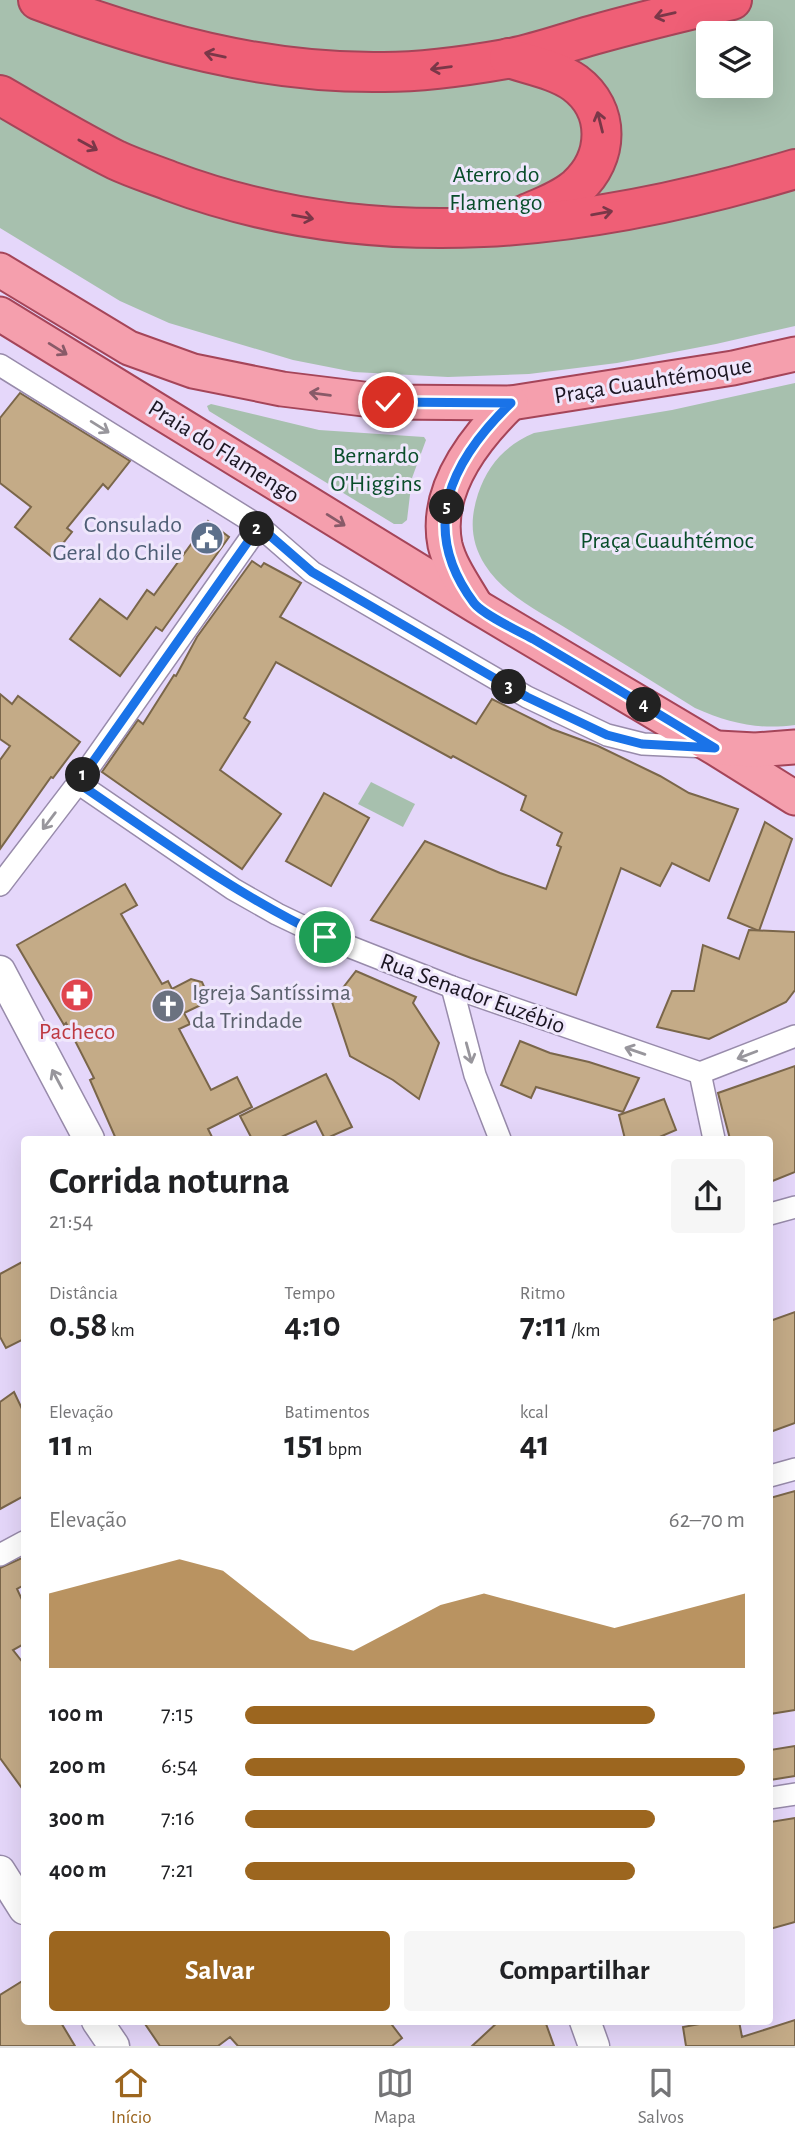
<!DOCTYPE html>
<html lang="pt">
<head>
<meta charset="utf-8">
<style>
  :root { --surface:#fff; --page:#f6f6f6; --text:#202124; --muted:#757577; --line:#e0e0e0; --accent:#9c661f }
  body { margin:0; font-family:"Alegreya Sans",sans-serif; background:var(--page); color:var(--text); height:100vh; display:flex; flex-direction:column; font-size:26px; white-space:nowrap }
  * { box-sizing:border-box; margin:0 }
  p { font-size:23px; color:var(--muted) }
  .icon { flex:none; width:38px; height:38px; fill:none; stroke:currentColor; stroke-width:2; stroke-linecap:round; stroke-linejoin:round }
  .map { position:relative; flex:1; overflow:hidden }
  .side { position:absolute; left:21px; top:1136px; width:752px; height:889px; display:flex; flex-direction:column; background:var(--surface); border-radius:7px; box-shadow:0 7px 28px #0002 }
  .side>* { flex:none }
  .controls { position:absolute; left:696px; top:21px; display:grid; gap:14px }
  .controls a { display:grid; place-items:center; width:77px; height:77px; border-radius:7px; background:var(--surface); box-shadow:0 7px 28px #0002; font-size:35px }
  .pin { position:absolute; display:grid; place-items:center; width:60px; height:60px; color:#fff; margin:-30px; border:4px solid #fff; border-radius:50%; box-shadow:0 2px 7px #0007 }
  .km { position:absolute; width:35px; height:35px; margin:-18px; border-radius:50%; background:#222; color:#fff; font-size:19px; line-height:35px; text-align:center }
  .round { display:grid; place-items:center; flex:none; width:74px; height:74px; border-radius:7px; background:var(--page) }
  .head { display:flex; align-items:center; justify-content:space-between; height:119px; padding:0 28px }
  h1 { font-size:38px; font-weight:700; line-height:52px }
  .figures { display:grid; grid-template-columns:repeat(3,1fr); gap:10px; height:119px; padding:7px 28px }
  .figures div { display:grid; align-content:center }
  .figures b { font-size:35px; font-weight:700 }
  .figures small { font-size:19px; font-weight:400 }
  .figures p { font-size:19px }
  .chart { height:196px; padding:14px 28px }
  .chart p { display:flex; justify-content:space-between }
  .chart svg { width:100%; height:126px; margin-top:7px; fill:var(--accent); opacity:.7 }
  .primary-button { display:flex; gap:14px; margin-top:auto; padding:14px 28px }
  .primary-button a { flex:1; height:80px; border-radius:7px; background:var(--accent); color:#fff; font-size:28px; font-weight:700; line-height:80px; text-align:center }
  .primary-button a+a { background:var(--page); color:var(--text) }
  ul { padding:0 28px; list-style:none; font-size:23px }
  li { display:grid; grid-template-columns:112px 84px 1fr; align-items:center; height:52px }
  li i { height:18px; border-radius:9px; background:var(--accent) }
  .menu { display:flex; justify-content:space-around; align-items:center; height:98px; border-top:2px solid var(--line); background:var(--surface); font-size:19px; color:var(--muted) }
  .menu a { display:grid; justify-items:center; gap:4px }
  .menu .on { color:var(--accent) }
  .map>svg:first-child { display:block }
  .green { fill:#a7c0ae; fill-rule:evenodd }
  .building { fill:#c4ab87; stroke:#7a664a; stroke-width:2 }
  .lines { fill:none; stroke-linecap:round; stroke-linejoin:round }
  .street-casing { stroke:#988bab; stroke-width:24 }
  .secondary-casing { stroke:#988bab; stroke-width:33 }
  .primary-casing { stroke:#a54559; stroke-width:37 }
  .highway-casing { stroke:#a54559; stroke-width:42 }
  .street { stroke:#fff; stroke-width:21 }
  .secondary { stroke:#fff; stroke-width:30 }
  .primary { stroke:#f59fad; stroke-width:33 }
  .highway { stroke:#ef5f76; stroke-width:38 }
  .oneway { stroke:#7a3748 }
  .oneway2 { stroke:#885a68 }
  .oneway3 { stroke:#98969c }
  .route-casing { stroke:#fff; stroke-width:14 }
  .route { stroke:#1a73e8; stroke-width:9 }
  .labels { text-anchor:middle; stroke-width:6; stroke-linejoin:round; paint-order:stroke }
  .park-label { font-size:24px; fill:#094d2a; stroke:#efe7fc }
  .street-label { font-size:24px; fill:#1b1622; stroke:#efe7fc }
  .service-label { font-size:24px; fill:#4e5e75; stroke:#efe7fc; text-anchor:end }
  .worship-label { font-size:24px; fill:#5b616d; stroke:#efe7fc; text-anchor:start }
  .health-label { font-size:24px; fill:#be3a42; stroke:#efe7fc }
</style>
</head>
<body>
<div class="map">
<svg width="795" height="2046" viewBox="0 0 795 2046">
  <rect width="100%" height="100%" fill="#e5d7fa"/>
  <g class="green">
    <path d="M0,0H795V326L716,344L617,363L529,374L448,377L354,372L293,360L169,323L120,301L0,228ZM709,33H761V86H709Z"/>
    <path d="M795,383V725C758,730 729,723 695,708C656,684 617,659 577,635C546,615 505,597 485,565C470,541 470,519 478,494C488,464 506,445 534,433L672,410Z"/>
    <polygon points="211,404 319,430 424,437 426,440 412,478 407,520 402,524 394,524 209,411 207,406"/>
    <polygon points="371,782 415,804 403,827 358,804"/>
  </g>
  <g class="building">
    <polygon points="20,393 130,461 108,489 103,484 67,528 72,532 52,557 15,527 31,507 0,483 0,418"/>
    <polygon points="208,521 229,537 162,631 156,627 120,676 70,639 100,599 127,619 147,590 154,595"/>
    <polygon points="252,561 261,567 264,563 301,583 280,617 476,724 492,699 552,729 598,746 660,776 689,793 738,809 709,881 672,863 660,886 621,868 576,995 471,958 371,920 425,841 500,873 546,889 561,847 557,845 562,833 521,810 526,796 453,756 451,758 276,662 244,718 250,722 220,770 281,814 242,869 139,798 102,772 138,720 143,724 174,675 176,676 197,637"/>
    <polygon points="0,694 12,704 18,696 80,742 53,778 51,777 0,849 0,760 10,746 0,739"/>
    <polygon points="324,793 369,818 331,886 286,861"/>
    <polygon points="765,822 792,839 759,931 728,918"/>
    <polygon points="125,884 137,905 121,914 162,984 168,981 172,989 191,979 202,982 207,993 203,1004 184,1013 190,1024 179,1029 211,1090 237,1077 252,1107 208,1129 213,1139 116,1139 90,1080 94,1078 66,1023 64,1025 17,945"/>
    <polygon points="749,930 795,932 795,990 786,1002 709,1039 657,1027 672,991 694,991 703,945 739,959"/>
    <polygon points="356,971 416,997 413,1003 439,1043 419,1099 393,1080 350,1056 332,1002"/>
    <polygon points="520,1041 550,1053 589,1062 639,1078 623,1112 536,1087 531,1098 501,1085"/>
    <polygon points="795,1066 795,1172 770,1182 770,1139 730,1139 718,1093"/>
    <polygon points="326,1074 352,1127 325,1139 316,1121 277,1139 252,1139 240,1116"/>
    <polygon points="664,1099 676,1130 655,1139 625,1139 619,1115"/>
    <polygon points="24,1261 24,1339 6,1348 0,1337 0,1274"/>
    <polygon points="795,1312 795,1423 770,1432 770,1321"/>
    <polygon points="14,1392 24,1413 24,1496 0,1509 0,1402"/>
    <polygon points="795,1491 795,1710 770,1714 770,1498"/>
    <polygon points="24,1557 24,1585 17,1589 24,1604 24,1644 13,1650 24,1664 24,1791 0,1758 0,1568"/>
    <polygon points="795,1746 795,1776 770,1780 770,1750"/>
    <polygon points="795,1818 795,1922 770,1929 770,1822"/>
    <polygon points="24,1980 24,2021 60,2021 75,2046 0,2046 0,1995"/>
    <polygon points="795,2020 795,2046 686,2046 683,2027 716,2021 739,2021 742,2037"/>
    <polygon points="143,2021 389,2021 402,2038 392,2046 238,2046 230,2037 218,2046 160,2046"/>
    <polygon points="499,2021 545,2021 554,2046 472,2046"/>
  </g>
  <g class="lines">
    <defs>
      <g id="street">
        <polyline points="0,365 259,526 312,572 527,697 607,735 643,744 707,747"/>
        <polyline points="78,783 233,889 277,914 325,937 452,987 700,1073"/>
        <polyline points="0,885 78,783 259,526"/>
        <polyline points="452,987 475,1075 500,1139"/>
        <polyline points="700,1073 795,1036"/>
        <polyline points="700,1073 714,1139"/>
        <polyline points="770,1214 795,1207"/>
        <polyline points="770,1476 795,1469"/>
        <polyline points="0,1555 24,1542"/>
        <polyline points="770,1798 795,1794"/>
      </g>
      <g id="secondary">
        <polyline points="0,971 89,1139"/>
        <polyline points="0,1871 24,1909"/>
        <polyline points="97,2021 114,2046"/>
        <polyline points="585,2021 594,2046"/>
      </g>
      <g id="primary">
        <polyline points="0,270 129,348 193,371 282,389 388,402 511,403 733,368 795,354"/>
        <polyline points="0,314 476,606 715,748 795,798"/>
        <path d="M475,604C464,585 450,566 445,545C434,490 474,439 511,403"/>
        <polyline points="718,748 755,750 795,747"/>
      </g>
      <g id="highway">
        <path d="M38,0C150,42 264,74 384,72C425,72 466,66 506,59C535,54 564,43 593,35C639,22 685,11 732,0"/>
        <path d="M509,58C530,65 557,70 575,83C611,110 609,158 577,187C562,200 542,207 524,215"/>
        <path d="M0,95C38,117 76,140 116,160C133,168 152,174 170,181C377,258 589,231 795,169"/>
      </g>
    </defs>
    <use href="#street" class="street-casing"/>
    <use href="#secondary" class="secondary-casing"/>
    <use href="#primary" class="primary-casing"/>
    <use href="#highway" class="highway-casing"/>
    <use href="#street" class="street"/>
    <use href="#secondary" class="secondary"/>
    <use href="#primary" class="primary"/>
    <use href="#highway" class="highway"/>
  </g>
  <defs><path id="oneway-shaft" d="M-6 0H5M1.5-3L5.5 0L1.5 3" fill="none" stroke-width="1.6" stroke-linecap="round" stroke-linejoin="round" transform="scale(1.75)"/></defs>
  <g class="oneway">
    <use href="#oneway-shaft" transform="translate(665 15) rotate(167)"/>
    <use href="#oneway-shaft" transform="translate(215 55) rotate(-168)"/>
    <use href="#oneway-shaft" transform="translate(441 68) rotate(172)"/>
    <use href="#oneway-shaft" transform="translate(600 122) rotate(-104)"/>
    <use href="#oneway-shaft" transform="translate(88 145) rotate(29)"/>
    <use href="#oneway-shaft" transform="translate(602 213) rotate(-10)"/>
    <use href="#oneway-shaft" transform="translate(303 217) rotate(10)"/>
  </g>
  <g class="oneway2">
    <use href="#oneway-shaft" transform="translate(58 349) rotate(32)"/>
    <use href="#oneway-shaft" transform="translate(320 394) rotate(-173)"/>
    <use href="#oneway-shaft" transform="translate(336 520) rotate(32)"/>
  </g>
  <g class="oneway3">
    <use href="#oneway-shaft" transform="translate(100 427) rotate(32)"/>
    <use href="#oneway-shaft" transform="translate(49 821) rotate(127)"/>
    <use href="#oneway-shaft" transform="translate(635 1051) rotate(-161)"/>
    <use href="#oneway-shaft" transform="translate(469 1053) rotate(75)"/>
    <use href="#oneway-shaft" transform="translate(747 1055) rotate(159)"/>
    <use href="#oneway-shaft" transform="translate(57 1079) rotate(-118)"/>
  </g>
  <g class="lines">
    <defs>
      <path id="route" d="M325,937C237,895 159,838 78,783L259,526L312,572L527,697L607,735L642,744L715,748C654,711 594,675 533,639C520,632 482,614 474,603C418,528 450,462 511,403L388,402"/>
    </defs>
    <use href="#route" class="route-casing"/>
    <use href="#route" class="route"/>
  </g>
  <defs>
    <symbol id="civic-disc" viewBox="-11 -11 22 22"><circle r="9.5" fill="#5c6f8a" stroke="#efe7fc"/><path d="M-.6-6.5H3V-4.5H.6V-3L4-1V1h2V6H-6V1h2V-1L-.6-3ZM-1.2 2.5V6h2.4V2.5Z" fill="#fff"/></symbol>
    <symbol id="pharmacy-disc" viewBox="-11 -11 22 22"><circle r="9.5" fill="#e0444e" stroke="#efe7fc"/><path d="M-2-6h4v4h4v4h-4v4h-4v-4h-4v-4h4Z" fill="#fff"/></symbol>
    <symbol id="church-disc" viewBox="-11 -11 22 22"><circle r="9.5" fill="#6b7280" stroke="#efe7fc"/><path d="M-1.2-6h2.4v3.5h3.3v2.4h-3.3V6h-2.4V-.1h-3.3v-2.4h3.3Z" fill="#fff"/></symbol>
  </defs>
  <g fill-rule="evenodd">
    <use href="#civic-disc" x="188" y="519" width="38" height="38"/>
    <use href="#pharmacy-disc" x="58" y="976" width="38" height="38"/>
    <use href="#church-disc" x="149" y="987" width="38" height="38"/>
  </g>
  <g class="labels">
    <g class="park-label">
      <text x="496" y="182">Aterro do<tspan x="496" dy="28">Flamengo</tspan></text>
      <text x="376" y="463">Bernardo<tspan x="376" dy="28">O'Higgins</tspan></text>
      <text x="667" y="548">Praça Cuauhtémoc</text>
    </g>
    <g class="street-label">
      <text transform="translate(653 380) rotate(-9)" y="8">Praça Cuauhtémoque</text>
      <text transform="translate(224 451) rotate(32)" y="8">Praia do Flamengo</text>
      <text transform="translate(473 993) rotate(20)" y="8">Rua Senador Euzébio</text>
    </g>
    <g class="service-label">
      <text x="182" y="532">Consulado<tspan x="182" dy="28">Geral do Chile</tspan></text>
    </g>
    <g class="worship-label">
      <text x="192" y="1000">Igreja Santíssima<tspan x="192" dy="28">da Trindade</tspan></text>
    </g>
    <g class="health-label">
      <text x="77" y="1039">Pacheco</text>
    </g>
  </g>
</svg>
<div class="controls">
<a><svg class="icon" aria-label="layers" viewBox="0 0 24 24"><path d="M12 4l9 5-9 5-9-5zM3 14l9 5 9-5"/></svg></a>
</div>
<div class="pin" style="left:325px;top:937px;background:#1e9e55"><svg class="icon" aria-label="arrive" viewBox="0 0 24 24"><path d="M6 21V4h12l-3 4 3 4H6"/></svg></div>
<div class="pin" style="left:388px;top:402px;background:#d93025"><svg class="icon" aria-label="check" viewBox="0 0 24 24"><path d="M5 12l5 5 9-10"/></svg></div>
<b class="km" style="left:83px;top:775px">1</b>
<b class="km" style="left:257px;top:529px">2</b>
<b class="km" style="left:509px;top:687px">3</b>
<b class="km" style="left:644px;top:705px">4</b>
<b class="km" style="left:447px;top:507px">5</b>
<section class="side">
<div class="head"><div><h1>Corrida noturna</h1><p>21:54</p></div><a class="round"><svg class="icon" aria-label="share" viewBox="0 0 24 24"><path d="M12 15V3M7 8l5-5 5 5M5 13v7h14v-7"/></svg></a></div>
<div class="figures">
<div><p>Distância</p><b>0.58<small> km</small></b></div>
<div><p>Tempo</p><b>4:10</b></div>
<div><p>Ritmo</p><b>7:11<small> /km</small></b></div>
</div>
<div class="figures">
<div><p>Elevação</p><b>11<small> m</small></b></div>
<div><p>Batimentos</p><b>151<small> bpm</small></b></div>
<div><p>kcal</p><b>41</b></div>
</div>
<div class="chart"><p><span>Elevação</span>62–70 m</p>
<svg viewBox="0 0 160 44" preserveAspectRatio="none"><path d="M0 44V18L10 14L20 10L30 6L40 10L50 22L60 34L70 38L80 30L90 22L100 18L110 22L120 26L130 30L140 26L150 22L160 18V44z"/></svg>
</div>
<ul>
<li><b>100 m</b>7:15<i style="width:82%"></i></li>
<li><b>200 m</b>6:54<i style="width:100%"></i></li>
<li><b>300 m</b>7:16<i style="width:82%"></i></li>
<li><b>400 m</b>7:21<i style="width:78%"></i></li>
</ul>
<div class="primary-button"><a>Salvar</a><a>Compartilhar</a></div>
</section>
</div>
<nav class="menu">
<a class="on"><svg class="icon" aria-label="home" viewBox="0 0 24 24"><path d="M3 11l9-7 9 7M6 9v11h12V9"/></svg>Início</a>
<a><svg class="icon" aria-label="map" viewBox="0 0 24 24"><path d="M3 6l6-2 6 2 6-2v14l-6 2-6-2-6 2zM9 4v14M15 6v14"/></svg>Mapa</a>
<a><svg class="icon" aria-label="saved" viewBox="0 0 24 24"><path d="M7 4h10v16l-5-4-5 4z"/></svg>Salvos</a>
</nav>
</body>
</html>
